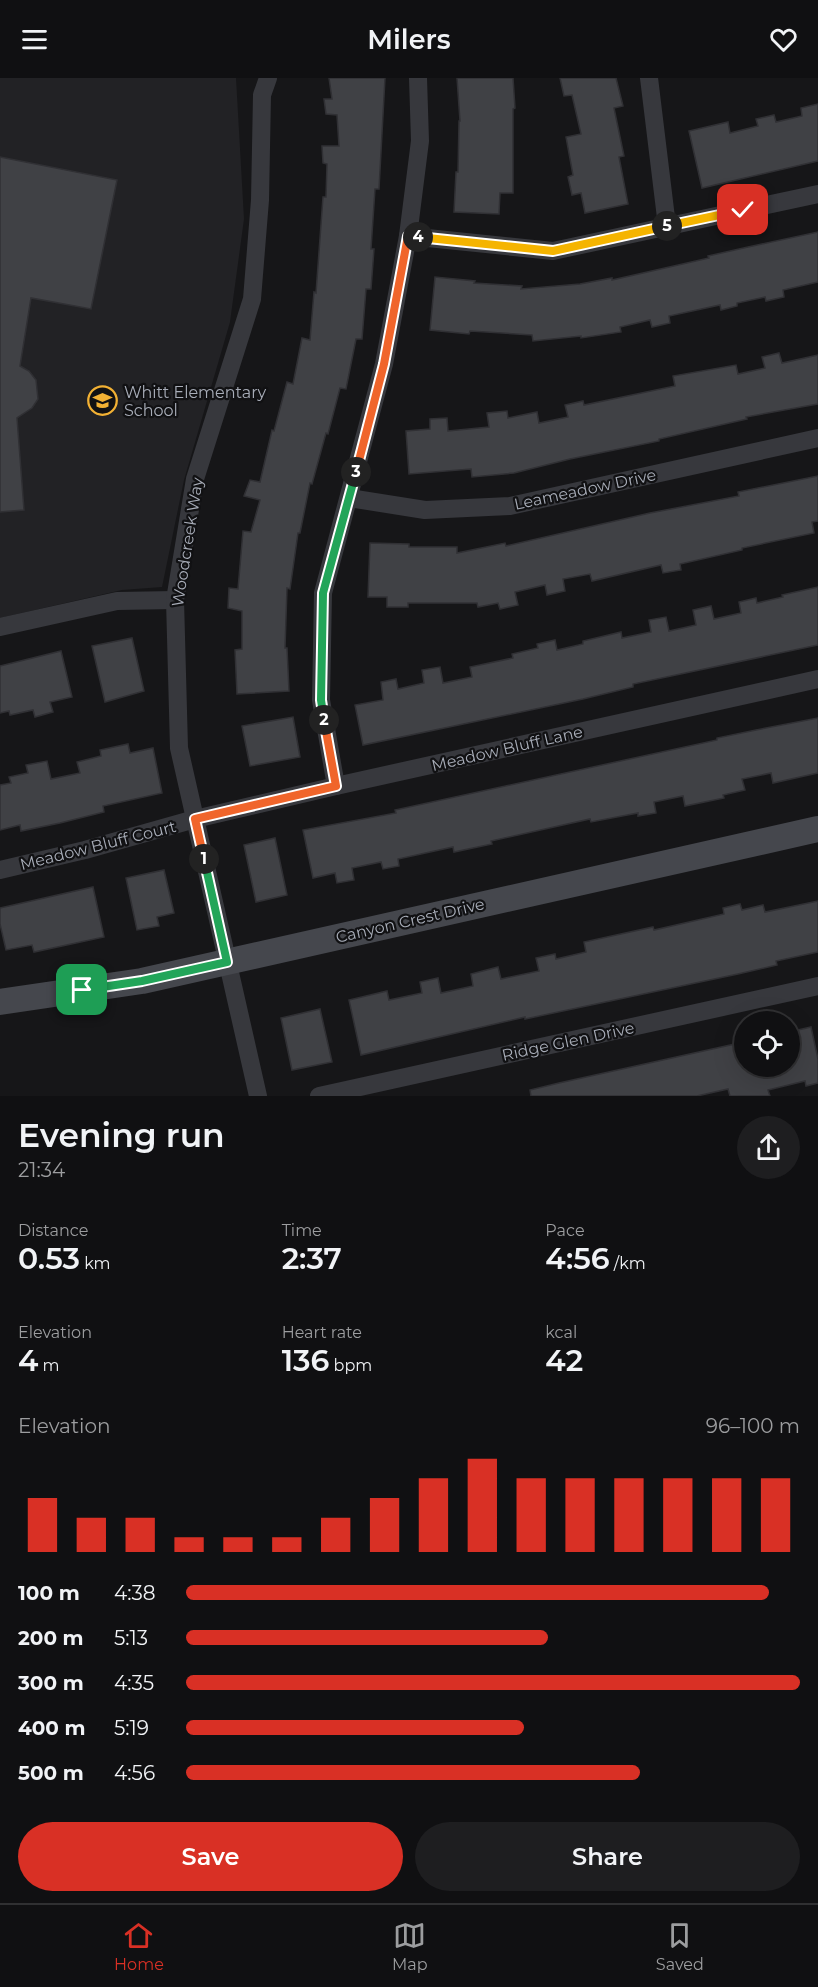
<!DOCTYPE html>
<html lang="en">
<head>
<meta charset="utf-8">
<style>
  :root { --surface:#101012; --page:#1e1e20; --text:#f1f3f6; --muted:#9c9d9f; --line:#303032; --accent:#d93025 }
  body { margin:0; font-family:Montserrat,sans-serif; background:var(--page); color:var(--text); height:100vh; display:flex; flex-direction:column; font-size:22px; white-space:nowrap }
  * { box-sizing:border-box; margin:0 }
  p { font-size:20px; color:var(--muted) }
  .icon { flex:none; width:33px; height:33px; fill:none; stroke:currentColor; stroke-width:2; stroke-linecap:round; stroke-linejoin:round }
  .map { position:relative; height:1018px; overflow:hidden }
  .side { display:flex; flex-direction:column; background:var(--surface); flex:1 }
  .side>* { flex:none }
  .fabs { position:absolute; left:734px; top:933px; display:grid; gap:12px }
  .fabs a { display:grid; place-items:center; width:66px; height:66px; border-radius:50%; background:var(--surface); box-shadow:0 6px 24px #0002,0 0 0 2px var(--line); font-size:30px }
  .pin { position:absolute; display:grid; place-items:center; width:51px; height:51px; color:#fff; margin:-26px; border-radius:12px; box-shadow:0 3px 9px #0006 }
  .km { position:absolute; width:30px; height:30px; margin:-15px; border-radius:50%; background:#222; color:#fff; font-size:16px; line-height:30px; text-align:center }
  .round { display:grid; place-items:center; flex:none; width:63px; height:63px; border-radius:32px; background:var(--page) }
  .overview { display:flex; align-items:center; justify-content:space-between; height:102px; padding:0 18px }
  h1 { font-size:33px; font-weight:600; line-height:45px }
  .figures { display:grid; grid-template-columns:repeat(3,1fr); gap:9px; height:102px; padding:6px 18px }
  .figures div { display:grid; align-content:center }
  .figures b { font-size:30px; font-weight:600 }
  .figures small { font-size:16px; font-weight:400 }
  .figures p { font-size:16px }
  .chart { height:168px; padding:12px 18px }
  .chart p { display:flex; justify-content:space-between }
  .chart svg { width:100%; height:108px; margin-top:6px; stroke:var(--accent); stroke-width:6 }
  .cta { display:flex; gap:12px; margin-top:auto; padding:12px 18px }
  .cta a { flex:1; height:69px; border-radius:36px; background:var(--accent); color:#fff; font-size:24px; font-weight:600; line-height:69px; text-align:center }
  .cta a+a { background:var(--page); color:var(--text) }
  ul { padding:0 18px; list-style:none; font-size:20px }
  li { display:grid; grid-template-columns:96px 72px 1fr; align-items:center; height:45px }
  li i { height:15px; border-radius:8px; background:var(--accent) }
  header { display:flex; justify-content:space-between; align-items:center; height:78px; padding:0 18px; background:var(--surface); font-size:27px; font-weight:600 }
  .dock { display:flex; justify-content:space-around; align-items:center; height:84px; border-top:2px solid var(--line); background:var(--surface); font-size:16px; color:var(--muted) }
  .dock a { display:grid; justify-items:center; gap:3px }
  .dock .current { color:var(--accent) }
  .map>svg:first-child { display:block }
  .built { fill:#222225 }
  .building { fill:#404145; stroke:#303034; stroke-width:1.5 }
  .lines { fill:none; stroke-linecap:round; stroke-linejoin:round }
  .street { stroke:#37383d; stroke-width:18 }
  .secondary { stroke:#45474d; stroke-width:26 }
  .split-1-casing { stroke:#fff; stroke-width:12 }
  .split-2-casing { stroke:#fff; stroke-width:12 }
  .split-3-casing { stroke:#fff; stroke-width:12 }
  .split-4-casing { stroke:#fff; stroke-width:12 }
  .split-5-casing { stroke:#fff; stroke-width:12 }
  .split-6-casing { stroke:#fff; stroke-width:12 }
  .split-1 { stroke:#22a559; stroke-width:8 }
  .split-2 { stroke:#f0652b; stroke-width:8 }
  .split-3 { stroke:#22a559; stroke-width:8 }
  .split-4 { stroke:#f0652b; stroke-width:8 }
  .split-5 { stroke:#f5b400; stroke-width:8 }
  .split-6 { stroke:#f5b400; stroke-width:8 }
  .labels { text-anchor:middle; stroke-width:4.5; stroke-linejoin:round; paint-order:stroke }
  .poi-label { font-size:16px; fill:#a8adb8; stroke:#111113; text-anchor:start }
  .street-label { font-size:16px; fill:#a8adb8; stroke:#111113 }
</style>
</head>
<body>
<header><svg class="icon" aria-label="menu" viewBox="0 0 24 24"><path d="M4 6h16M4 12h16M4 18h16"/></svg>Milers<svg class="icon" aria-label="heart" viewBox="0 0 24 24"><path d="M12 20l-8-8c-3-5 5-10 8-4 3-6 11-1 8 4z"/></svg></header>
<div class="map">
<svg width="818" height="1018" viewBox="0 0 818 1018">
  <rect width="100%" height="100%" fill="#161618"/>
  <polygon class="built" points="0,0 236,0 244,141 230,244 184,402 162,509 122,512 0,540"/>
  <g class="building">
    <polygon points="329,0 385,0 379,111 375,111 371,171 374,171 371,211 366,211 362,261 356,261 346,311 340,310 328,356 326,355 312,406 310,405 300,455 298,455 290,511 287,510 285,570 287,570 289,613 237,616 235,572 242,571 242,533 228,530 229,510 238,511 243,453 251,454 260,422 244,418 250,402 260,404 272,352 274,353 287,304 293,306 302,260 310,262 314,214 316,215 323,119 326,119 327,86 323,85 322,68 339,68 337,37 326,36 324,21 332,21"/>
    <polygon points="457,0 513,0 515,30 513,31 513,115 500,115 499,136 454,134 456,94 458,94 459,43 460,43"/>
    <polygon points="560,0 616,0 623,28 614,30 624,78 619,79 628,126 585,135 581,115 572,117 568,99 573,97 566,59 581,56 572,17 564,18"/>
    <polygon points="818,26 818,83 702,110 689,53 728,44 730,55 758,48 756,41 774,37 776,44 802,38 801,30"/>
    <polygon points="0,79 117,102 91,231 31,220 20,288 29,293 36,302 38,321 32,330 17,340 24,432 0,434"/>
    <polygon points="818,154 818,204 783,212 784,219 766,223 765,219 737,225 737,228 721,232 720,227 669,238 670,245 652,249 650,242 620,249 621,254 581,260 581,258 533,263 532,257 470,253 469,256 430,252 435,199 475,203 474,205 522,208 521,211 580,206 612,200 612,202 709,180 708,178 748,169"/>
    <polygon points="779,275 782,285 818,277 818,326 746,339 747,341 659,361 659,363 570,381 514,395 472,399 471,391 409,396 406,353 430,351 430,341 447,340 448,353 489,349 487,335 507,333 508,340 537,334 539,345 568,339 565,327 583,323 584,327 675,308 673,298 736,287 738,296 765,290 762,279"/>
    <polygon points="818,398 818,443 812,444 814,455 742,470 742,472 680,486 681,492 663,495 661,487 592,503 590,496 563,501 565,513 547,517 545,507 515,514 518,527 500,531 498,525 478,529 477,525 408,525 408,529 387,529 387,519 368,519 370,465 409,466 409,469 457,469 457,475 505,465 506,468 650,435 739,418 738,414"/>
    <polygon points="818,509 818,567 633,606 633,609 583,621 363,667 355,627 383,622 381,604 396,601 398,611 424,605 422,592 440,589 443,605 472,599 470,589 513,580 512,576 538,570 537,566 555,562 557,572 583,566 583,563 621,554 622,560 651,554 649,542 666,539 669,553 696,547 693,532 711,528 714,541 741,535 739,524 756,520 757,525 783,519 782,517"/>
    <polygon points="132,560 144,613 105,624 92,568"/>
    <polygon points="61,573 72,619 50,624 53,634 35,639 33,632 10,637 9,633 0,635 0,588"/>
    <polygon points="293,639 300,679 250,688 242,648"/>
    <polygon points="818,640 818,695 773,705 771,695 742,701 745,712 723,717 724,720 685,728 683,718 654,724 656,735 638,738 638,735 591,744 590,741 491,763 492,766 454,774 453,769 398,781 399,788 383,791 381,784 352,790 354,802 337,805 335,795 313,800 303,752 396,735 395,732 717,662 717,660 756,652"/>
    <polygon points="128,666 130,675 153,670 162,715 103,728 104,734 60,745 21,753 20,747 0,752 0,707 11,705 9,699 28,695 26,687 47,683 51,701 80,695 77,684 101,678 100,672"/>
    <polygon points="275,760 287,817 256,824 244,767"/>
    <polygon points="164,792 174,835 157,839 159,848 137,852 126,800"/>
    <polygon points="93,809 104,859 34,874 32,867 6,872 0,846 0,830"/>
    <polygon points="818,823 818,874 776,883 777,887 738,896 525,941 525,939 361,977 349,922 387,913 389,922 422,915 420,904 438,900 441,915 473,908 471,896 498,889 501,901 539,893 536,880 555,876 556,881 586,874 584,864 653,849 654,852 724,836 723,830 740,826 742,832 763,827 765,834"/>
    <polygon points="320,931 332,984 292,992 281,940"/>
    <polygon points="811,949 818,981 818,1005 806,1008 805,1003 768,1012 770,1018 730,1018 728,1011 697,1018 531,1018 530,1012 559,1005 744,964 744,988 789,988 789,954"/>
  </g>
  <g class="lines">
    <g class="street">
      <polyline points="649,0 667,148"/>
      <polyline points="408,158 553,173 818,116"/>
      <polyline points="349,420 425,432 510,428 818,360"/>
      <polyline points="0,549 117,523 175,522"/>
      <polyline points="336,708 321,622 323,515 384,286 408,158 420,63 418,0"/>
      <polyline points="0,792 85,772 195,741 336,708 818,601"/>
      <polyline points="258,1018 179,670 175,522 195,401 252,221 260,122 262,17 268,0"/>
      <polyline points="319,1018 818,908"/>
    </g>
    <polyline class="secondary" points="0,924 142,903 818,751"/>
  </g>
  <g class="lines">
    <defs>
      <polyline id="split-1" points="82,912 142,903 227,884 204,781"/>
      <polyline id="split-2" points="204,781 195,741 336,708 324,642"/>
      <polyline id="split-3" points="324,642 321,622 323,515 356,394"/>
      <polyline id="split-4" points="356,394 384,286 408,158 418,159"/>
      <polyline id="split-5" points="418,159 553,173 667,148"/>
      <polyline id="split-6" points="667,148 743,132"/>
    </defs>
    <use href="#split-1" class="split-1-casing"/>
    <use href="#split-2" class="split-2-casing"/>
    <use href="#split-3" class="split-3-casing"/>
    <use href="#split-4" class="split-4-casing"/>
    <use href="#split-5" class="split-5-casing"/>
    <use href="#split-6" class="split-6-casing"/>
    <use href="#split-1" class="split-1"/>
    <use href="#split-2" class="split-2"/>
    <use href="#split-3" class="split-3"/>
    <use href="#split-4" class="split-4"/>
    <use href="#split-5" class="split-5"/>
    <use href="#split-6" class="split-6"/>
  </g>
  <defs>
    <symbol id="school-ring" viewBox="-11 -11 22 22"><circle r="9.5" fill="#111113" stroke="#f2b134" stroke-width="1.5"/><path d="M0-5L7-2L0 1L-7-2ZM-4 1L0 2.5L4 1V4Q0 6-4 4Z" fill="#f2b134"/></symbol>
  </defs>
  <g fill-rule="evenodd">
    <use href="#school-ring" x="86" y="306" width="33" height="33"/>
  </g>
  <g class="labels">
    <g class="poi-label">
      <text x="124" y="320">Whitt Elementary<tspan x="124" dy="18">School</tspan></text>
    </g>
    <g class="street-label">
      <text transform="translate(585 411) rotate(-12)" y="6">Leameadow Drive</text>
      <text transform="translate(187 464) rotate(-81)" y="6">Woodcreek Way</text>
      <text transform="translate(507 670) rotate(-13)" y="6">Meadow Bluff Lane</text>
      <text transform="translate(98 767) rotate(-14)" y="6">Meadow Bluff Court</text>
      <text transform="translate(410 842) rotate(-13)" y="6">Canyon Crest Drive</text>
      <text transform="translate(568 963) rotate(-12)" y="6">Ridge Glen Drive</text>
    </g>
  </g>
</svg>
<div class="fabs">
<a><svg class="icon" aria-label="locate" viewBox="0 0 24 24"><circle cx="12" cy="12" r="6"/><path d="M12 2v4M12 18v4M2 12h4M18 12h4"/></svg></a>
</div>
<div class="pin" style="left:82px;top:912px;background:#1e9e55"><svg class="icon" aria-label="arrive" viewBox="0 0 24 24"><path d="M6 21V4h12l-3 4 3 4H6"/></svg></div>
<div class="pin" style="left:743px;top:132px;background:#d93025"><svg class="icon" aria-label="check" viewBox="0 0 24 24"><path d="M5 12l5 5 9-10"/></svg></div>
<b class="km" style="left:204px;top:781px">1</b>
<b class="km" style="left:324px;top:642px">2</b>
<b class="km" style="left:356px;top:394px">3</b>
<b class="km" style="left:418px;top:159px">4</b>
<b class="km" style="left:667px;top:148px">5</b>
</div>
<section class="side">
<div class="overview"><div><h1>Evening run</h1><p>21:34</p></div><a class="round"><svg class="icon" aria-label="share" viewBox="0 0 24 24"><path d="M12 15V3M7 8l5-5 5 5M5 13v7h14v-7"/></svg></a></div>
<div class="figures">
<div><p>Distance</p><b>0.53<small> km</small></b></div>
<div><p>Time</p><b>2:37</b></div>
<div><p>Pace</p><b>4:56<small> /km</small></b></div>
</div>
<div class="figures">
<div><p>Elevation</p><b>4<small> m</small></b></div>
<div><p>Heart rate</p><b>136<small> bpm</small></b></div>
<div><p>kcal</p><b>42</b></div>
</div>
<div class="chart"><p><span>Elevation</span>96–100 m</p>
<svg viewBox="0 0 160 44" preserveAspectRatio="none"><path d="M5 44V22M15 44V30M25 44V30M35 44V38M45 44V38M55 44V38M65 44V30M75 44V22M85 44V14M95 44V6M105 44V14M115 44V14M125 44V14M135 44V14M145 44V14M155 44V14"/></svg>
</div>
<ul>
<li><b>100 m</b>4:38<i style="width:95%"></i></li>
<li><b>200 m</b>5:13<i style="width:59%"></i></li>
<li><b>300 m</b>4:35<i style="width:100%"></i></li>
<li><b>400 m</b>5:19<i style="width:55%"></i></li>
<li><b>500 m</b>4:56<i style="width:74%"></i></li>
</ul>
<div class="cta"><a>Save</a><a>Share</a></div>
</section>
<nav class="dock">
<a class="current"><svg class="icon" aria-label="home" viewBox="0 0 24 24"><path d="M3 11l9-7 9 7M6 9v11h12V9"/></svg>Home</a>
<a><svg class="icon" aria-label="map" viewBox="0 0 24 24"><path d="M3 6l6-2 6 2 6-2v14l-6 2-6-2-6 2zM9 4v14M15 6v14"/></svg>Map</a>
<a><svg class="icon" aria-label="saved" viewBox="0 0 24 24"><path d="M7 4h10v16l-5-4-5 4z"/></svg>Saved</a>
</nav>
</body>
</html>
